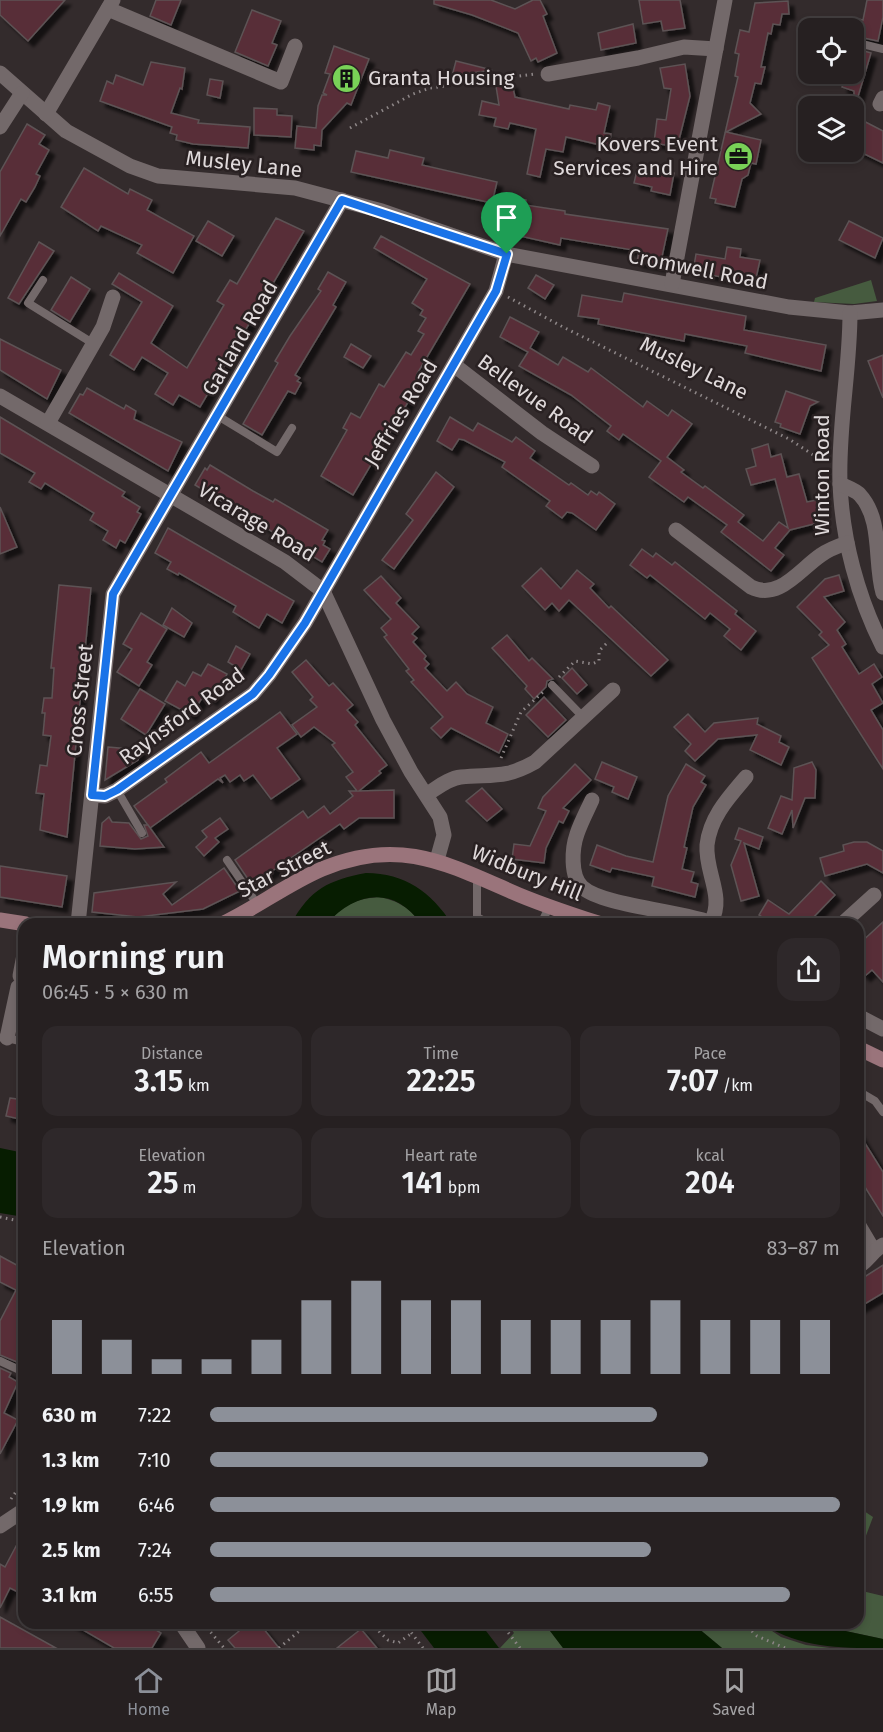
<!DOCTYPE html>
<html lang="en">
<head>
<meta charset="utf-8">
<style>
  :root { --surface:#262021; --page:#2e282a; --text:#f1f3f6; --muted:#a4a3a5; --line:#423e3f; --accent:#8c9099 }
  body { margin:0; font-family:"Fira Sans",sans-serif; background:var(--page); color:var(--text); height:100vh; display:flex; flex-direction:column; font-size:22px; white-space:nowrap }
  * { box-sizing:border-box; margin:0 }
  p { font-size:20px; color:var(--muted) }
  .icon { flex:none; width:33px; height:33px; fill:none; stroke:currentColor; stroke-width:2; stroke-linecap:round; stroke-linejoin:round }
  .map { position:relative; flex:1; overflow:hidden }
  .panel { position:absolute; left:18px; top:918px; width:846px; height:711px; display:flex; flex-direction:column; background:var(--surface); border-radius:18px; box-shadow:0 3px 9px #0003,0 0 0 2px var(--line) }
  .panel>* { flex:none }
  .controls { position:absolute; left:798px; top:18px; display:grid; gap:12px }
  .controls a { display:grid; place-items:center; width:66px; height:66px; border-radius:12px; background:var(--surface); box-shadow:0 3px 9px #0003,0 0 0 2px var(--line); font-size:30px }
  .pin { position:absolute; display:grid; place-items:center; width:51px; height:51px; color:#fff; margin:-62px -26px; border-radius:50% 50% 50% 0; rotate:-45deg; box-shadow:0 0 6px #0007 }
  .pin .icon { rotate:45deg }
  .round { display:grid; place-items:center; flex:none; width:63px; height:63px; border-radius:18px; background:var(--page) }
  .summary { display:flex; align-items:center; justify-content:space-between; height:102px; padding:0 24px }
  h1 { font-size:33px; font-weight:600; line-height:45px }
  .stats { display:grid; grid-template-columns:repeat(3,1fr); gap:9px; height:102px; padding:6px 24px }
  .stats div { display:grid; align-content:center; border-radius:15px; background:var(--page); text-align:center }
  .stats b { font-size:30px; font-weight:600 }
  .stats small { font-size:16px; font-weight:400 }
  .stats p { font-size:16px }
  .chart { height:168px; padding:12px 24px }
  .chart p { display:flex; justify-content:space-between }
  .chart svg { width:100%; height:108px; margin-top:6px; stroke:var(--accent); stroke-width:6 }
  ul { padding:0 24px; list-style:none; font-size:20px }
  li { display:grid; grid-template-columns:96px 72px 1fr; align-items:center; height:45px }
  li i { height:15px; border-radius:8px; background:var(--accent) }
  .tab-bar { display:flex; justify-content:space-around; align-items:center; height:84px; border-top:2px solid var(--line); background:var(--surface); font-size:16px; color:var(--muted) }
  .tab-bar a { display:grid; justify-items:center; gap:3px }
  .tab-bar .active { color:var(--accent) }
  .map>svg:first-child { display:block }
  .green { fill:#465b3f }
  .water { fill:#071d01 }
  .building { fill:#582f37; stroke:#5d5355; stroke-width:1.5; filter:url(#shadow) }
  .lines { fill:none; stroke-linecap:round; stroke-linejoin:round }
  .path { stroke:#8e8788; stroke-width:3; stroke-dasharray:1.5 4.5; stroke-linecap:butt }
  .service { stroke:#73696a; stroke-width:8 }
  .minor { stroke:#73696a; stroke-width:15 }
  .secondary { stroke:#9a747b; stroke-width:15 }
  .route-casing { stroke:#fff; stroke-width:12 }
  .route { stroke:#1a73e8; stroke-width:8 }
  .labels { text-anchor:middle; stroke-width:5; stroke-linejoin:round; paint-order:stroke }
  .poi-label { font-size:21px; fill:#e0dadb; stroke:#292122; text-anchor:start }
  .street-label { font-size:21px; fill:#e0dadb; stroke:#292122 }
</style>
</head>
<body>
<div class="map">
<svg width="883" height="1648" viewBox="0 0 883 1648">
  <defs>
    <filter id="shadow"><feDropShadow dx="5.5" dy="5.5" stdDeviation="1.5" flood-color="#0009"/></filter>
  </defs>
  <rect width="100%" height="100%" fill="#332b2c"/>
  <g class="green">
    <polygon points="871,280 877,301 854,304 814,302 815,298"/>
    <path d="M379,897C398,901 409,907 421,924H327C343,905 354,899 379,897Z"/>
    <polygon points="861,1509 873,1517 858,1557 858,1515"/>
    <polygon points="858,1590 883,1596 883,1639 808,1623 858,1623"/>
    <polygon points="507,1623 544,1623 563,1648 500,1648 514,1633"/>
    <polygon points="692,1623 760,1623 781,1637 806,1645 830,1648 722,1648"/>
  </g>
  <g class="water">
    <path d="M366,873C405,873 431,892 452,924H421C395,886 355,891 327,924H291C310,889 329,880 366,873Z"/>
    <polygon points="0,1148 24,1153 24,1217 0,1213"/>
    <polygon points="415,1623 480,1623 499,1648 434,1648"/>
    <polygon points="544,1623 692,1623 722,1648 563,1648"/>
    <path d="M760,1623H808L883,1639V1648C835,1648 802,1648 760,1623Z"/>
  </g>
  <g class="building">
    <polygon points="0,0 65,0 28,41 0,15"/>
    <polygon points="156,0 181,0 171,25 150,16"/>
    <polygon points="434,0 491,0 515,9 533,0 540,0 547,14 543,16 557,53 538,62 536,58 531,61 518,33 472,15 434,4"/>
    <polygon points="639,0 680,0 685,28 663,31 661,21 643,24"/>
    <polygon points="867,0 883,0 883,17 878,41 854,36 854,18 863,20"/>
    <polygon points="788,1 789,14 782,14 780,25 773,24 771,34 768,33 761,67 765,67 761,84 755,83 750,103 761,114 726,132 761,140 756,164 751,163 748,175 742,179 735,207 715,203 716,199 710,198 738,77 735,76 739,54 735,53 740,30 749,32 755,3"/>
    <polygon points="252,10 281,21 272,43 277,45 268,66 235,52"/>
    <polygon points="633,24 636,43 601,50 598,33"/>
    <polygon points="334,46 369,59 351,105 347,103 322,130 321,146 314,145 314,150 295,148 297,126 316,128 318,106 322,95 327,95 323,93 330,74 325,73"/>
    <polygon points="854,48 871,53 857,100 854,100 854,91 842,87 846,74 854,74"/>
    <polygon points="456,61 492,70 452,76"/>
    <polygon points="151,62 185,68 182,89 180,88 171,113 199,120 198,123 250,127 248,148 193,144 176,140 177,135 170,133 172,127 100,101 107,81 113,84 116,75 143,85"/>
    <polygon points="685,64 690,96 679,140 676,147 654,143 657,119 666,120 671,89 664,88 660,68"/>
    <polygon points="210,79 223,81 220,98 207,95"/>
    <polygon points="512,83 515,97 569,109 570,105 596,110 598,103 610,106 604,133 611,134 609,147 566,137 563,152 546,149 540,177 527,174 536,129 510,123 508,129 494,126 496,118 479,115 482,101 499,105 496,86"/>
    <polygon points="254,108 277,109 277,115 292,116 291,137 254,135"/>
    <polygon points="854,116 883,131 883,163 854,149"/>
    <polygon points="27,124 45,135 39,144 49,150 36,174 40,176 35,187 26,202 21,199 0,236 0,172"/>
    <polygon points="390,150 424,158 422,165 497,182 492,203 351,172 356,151 388,158"/>
    <polygon points="638,166 674,173 670,195 651,191 652,187 634,183"/>
    <polygon points="84,168 128,194 130,189 152,200 147,210 194,236 173,273 137,253 142,245 101,226 98,231 61,207"/>
    <polygon points="509,196 526,200 525,205 565,211 565,214 668,229 660,266 637,262 639,251 561,238 560,245 511,234 515,214 505,213"/>
    <polygon points="276,218 304,231 200,407 179,395 173,405 155,394 168,373 142,357 134,370 110,355 142,302 112,284 119,273 173,306 151,343 187,368 224,305 217,301 230,280 237,284"/>
    <polygon points="208,221 234,236 222,256 196,241"/>
    <polygon points="849,221 883,238 875,258 839,240"/>
    <polygon points="381,236 470,284 417,374 423,377 353,495 321,476 347,430 343,428 351,413 360,418 379,384 384,387 406,352 411,355 424,334 418,331 426,318 420,315 423,310 412,303 427,279 374,248"/>
    <polygon points="39,242 54,251 19,304 8,298"/>
    <polygon points="727,247 741,249 740,257 760,260 755,283 693,272 696,254 725,259"/>
    <polygon points="328,272 346,282 333,305 336,307 295,375 300,378 297,381 301,383 295,394 288,391 262,435 243,424 278,363 275,361 290,336 321,291 318,289"/>
    <polygon points="536,275 554,285 545,299 528,288"/>
    <polygon points="71,277 90,289 70,322 51,310"/>
    <polygon points="624,293 746,316 744,330 826,345 821,371 745,353 747,346 685,334 684,341 598,324 599,319 578,316 582,295 622,302"/>
    <polygon points="510,317 539,332 530,348 558,365 563,357 588,372 591,368 643,407 647,401 668,416 672,410 692,424 667,457 684,470 681,472 703,488 705,486 744,515 738,522 763,541 779,522 788,528 775,479 751,485 746,469 756,466 752,449 768,444 771,457 781,454 787,477 799,474 807,502 817,500 822,522 790,530 775,548 784,555 771,571 721,532 727,525 688,497 684,502 649,477 661,461 623,434 619,440 607,431 611,426 571,395 519,366 528,352 500,337"/>
    <polygon points="0,339 61,370 47,399 0,370"/>
    <polygon points="351,344 371,356 363,368 344,357"/>
    <polygon points="883,355 883,398 868,361"/>
    <polygon points="87,388 124,409 126,405 136,411 134,419 182,442 168,471 69,413 80,394 83,395"/>
    <polygon points="786,391 818,402 810,406 800,434 780,427 781,424 775,422"/>
    <polygon points="0,417 125,492 122,496 140,507 137,512 141,514 125,543 120,540 116,548 103,540 108,531 90,520 94,513 45,483 41,489 29,482 35,473 0,453"/>
    <polygon points="450,417 473,431 478,423 512,442 516,437 535,451 530,458 569,485 571,483 588,495 591,491 597,495 599,492 615,504 596,530 572,513 567,512 562,518 546,506 550,501 502,467 505,462 464,440 459,439 452,450 437,441"/>
    <polygon points="210,465 253,491 273,502 275,499 328,530 322,540 325,541 323,545 330,549 322,562 195,485 205,468 207,470"/>
    <polygon points="436,472 454,487 394,569 382,560 413,520 406,514"/>
    <polygon points="0,507 17,547 0,554"/>
    <polygon points="168,528 294,601 282,623 267,614 259,628 233,612 236,606 179,573 178,575 167,569 171,562 155,553"/>
    <polygon points="642,549 653,557 656,553 672,565 675,562 737,611 735,614 756,631 741,650 724,636 730,629 710,613 705,619 650,575 647,578 630,565"/>
    <polygon points="541,568 561,589 577,570 594,584 590,588 609,608 611,606 668,660 651,676 569,600 559,611 552,603 545,610 522,586"/>
    <polygon points="839,575 844,591 824,597 845,622 837,630 846,644 842,647 859,674 874,664 882,677 872,684 883,703 871,710 883,730 883,769 812,658 829,645 819,635 822,632 797,607 825,579"/>
    <polygon points="381,576 401,598 396,603 419,627 412,634 417,638 413,642 426,656 424,659 429,664 425,668 447,691 456,682 467,694 493,707 486,723 508,734 499,753 451,728 441,738 431,728 443,717 411,682 414,680 406,671 409,669 384,637 387,635 381,628 391,619 364,590"/>
    <polygon points="59,585 91,588 67,837 40,830 44,794 36,793 40,765 47,766 51,736 43,735 45,713 42,713 44,698 52,698 54,668 51,668"/>
    <polygon points="172,608 192,623 184,637 163,625"/>
    <polygon points="141,613 167,629 147,662 152,665 139,686 117,672 132,649 123,644"/>
    <polygon points="507,635 529,661 532,658 553,679 547,681 546,687 534,699 525,689 527,686 492,648"/>
    <polygon points="236,646 250,654 241,670 228,662"/>
    <polygon points="306,660 329,686 333,683 353,705 347,710 358,722 355,725 387,765 379,771 381,773 359,791 394,790 394,818 359,818 344,829 340,824 252,885 235,860 303,811 308,818 324,806 330,814 353,796 349,791 357,791 346,777 353,772 332,745 335,743 314,727 301,737 292,725 317,707 310,700 313,697 292,672"/>
    <polygon points="208,664 227,674 212,700 204,695 191,715 165,701 177,681 185,686 193,672 201,676"/>
    <polygon points="572,668 587,685 577,694 562,678"/>
    <polygon points="140,689 165,704 146,735 121,719"/>
    <polygon points="544,697 566,720 548,737 526,715"/>
    <polygon points="280,712 297,734 277,748 300,779 271,799 253,775 244,781 240,775 230,782 225,775 220,778 223,783 218,779 150,828 134,806 167,782 165,779 201,752 209,763"/>
    <polygon points="688,714 705,732 714,723 758,718 757,724 781,736 779,742 789,747 781,765 750,750 757,735 718,739 695,761 685,751 691,744 674,727"/>
    <polygon points="108,747 141,750 138,760 105,780"/>
    <polygon points="602,762 637,777 628,799 612,792 614,787 595,779"/>
    <polygon points="812,762 816,770 815,798 805,798 793,828 792,810 782,834 768,828 781,796 792,800 794,768"/>
    <polygon points="575,764 591,780 563,808 569,811 563,823 559,821 546,848 544,863 512,859 514,844 530,846 546,811 538,808 543,797"/>
    <polygon points="686,764 705,776 701,782 706,785 693,807 684,847 687,848 682,869 694,872 691,882 698,884 695,897 652,886 654,877 612,868 610,872 590,865 597,845 626,856 653,862 668,796"/>
    <polygon points="482,788 502,809 487,821 466,801"/>
    <polygon points="109,817 112,822 129,823 141,839 148,836 144,825 148,825 164,847 135,849 100,846 102,823"/>
    <polygon points="220,818 228,829 215,838 219,842 204,856 196,847 207,837 202,831"/>
    <polygon points="739,828 763,837 759,849 744,843 759,896 741,901 731,865 741,841 735,839"/>
    <polygon points="854,842 867,842 883,851 883,873 867,864 825,876 820,858 844,851 843,845"/>
    <polygon points="0,866 67,876 62,907 0,897"/>
    <polygon points="224,868 240,891 203,909 138,917 92,912 94,893 176,882 163,894 172,905"/>
    <polygon points="821,881 835,895 807,924 773,924 759,915 768,900 789,914"/>
    <polygon points="883,922 883,982 872,970 865,976 858,969 858,945"/>
    <polygon points="10,1098 24,1100 24,1120 6,1116"/>
    <polygon points="858,1132 883,1172 883,1216 858,1176"/>
    <polygon points="0,1256 24,1269 24,1348 17,1362 0,1355 0,1321 16,1290 0,1282"/>
    <polygon points="883,1265 883,1293 858,1308 858,1281"/>
    <polygon points="0,1368 11,1373 9,1377 18,1382 4,1413 18,1420 0,1454"/>
    <polygon points="24,1531 24,1595 10,1588 0,1608 0,1564 5,1567"/>
    <polygon points="0,1617 56,1648 0,1648"/>
    <polygon points="71,1623 145,1623 161,1633 152,1648 114,1648"/>
    <polygon points="249,1623 259,1623 279,1648 235,1648 228,1640"/>
    <polygon points="361,1629 377,1648 337,1648"/>
  </g>
  <g class="lines">
    <g class="path">
      <polyline points="350,128 413,94 430,88 535,74"/>
      <polyline points="508,297 563,327 789,439 824,462"/>
      <polyline points="559,677 575,661 592,664 599,661 599,651 608,642"/>
      <polyline points="501,758 521,712 543,692"/>
      <polyline points="0,1217 24,1222"/>
      <polyline points="11,1499 24,1480"/>
      <polyline points="203,1623 224,1648"/>
      <polyline points="370,1623 388,1640 398,1643 412,1633"/>
      <polyline points="404,1623 423,1648"/>
      <polyline points="501,1623 520,1648"/>
      <polyline points="743,1623 757,1636 785,1648"/>
      <polyline points="279,1648 309,1623"/>
    </g>
    <g class="service">
      <polyline points="854,42 883,49"/>
      <polyline points="43,280 28,303 94,344"/>
      <polyline points="218,416 277,452 292,428"/>
      <polyline points="552,685 583,717"/>
      <polyline points="117,790 142,833"/>
      <polyline points="227,860 257,904"/>
      <polyline points="477,876 477,917 490,924"/>
      <polyline points="541,924 549,907"/>
      <polyline points="3,1037 24,1042"/>
      <polyline points="858,1091 875,1101 883,1112"/>
      <polyline points="0,1361 24,1372"/>
    </g>
    <g class="minor">
      <polyline points="108,9 281,82 295,46"/>
      <polyline points="0,73 66,131 130,166 158,176 295,188 382,211 506,254 789,307 850,313 883,310"/>
      <polyline points="548,74 638,58 684,47 716,49"/>
      <polyline points="880,104 883,98"/>
      <polyline points="46,114 113,0"/>
      <polyline points="0,127 22,93"/>
      <polyline points="672,284 725,0"/>
      <path d="M850,313C850,370 838,426 840,483C842,539 858,598 883,647"/>
      <polyline points="454,365 542,433 592,466"/>
      <polyline points="0,396 285,562 323,591 383,720 411,772 440,817 444,835 437,860"/>
      <polyline points="48,423 103,327 113,297"/>
      <path d="M840,484C846,487 856,490 860,495C883,520 874,562 883,593"/>
      <path d="M676,530L751,587C779,601 800,569 821,555C829,549 838,546 847,543"/>
      <path d="M427,794C437,788 449,778 461,777C493,774 505,779 535,762L613,690"/>
      <polyline points="92,795 105,796 117,790 253,694 269,675 305,623 496,291 506,254"/>
      <path d="M592,800C587,811 581,822 577,834C572,848 570,876 582,887C602,906 685,911 715,924"/>
      <path d="M711,922C725,896 705,873 707,845C710,817 729,797 746,777"/>
      <polyline points="78,924 113,594 342,200"/>
      <polyline points="842,924 874,895"/>
      <polyline points="20,976 24,955"/>
      <polyline points="858,1016 883,1029"/>
      <polyline points="7,1038 18,987"/>
      <polyline points="858,1224 874,1251"/>
      <path d="M858,1267C869,1260 872,1251 883,1245"/>
      <polyline points="0,1526 24,1510"/>
      <polyline points="181,1623 198,1648"/>
    </g>
    <g class="secondary">
      <polyline points="0,920 26,924"/>
      <path d="M222,924C256,908 287,884 322,869C396,838 442,861 510,891C539,904 570,914 601,924"/>
      <polyline points="858,1048 883,1060"/>
    </g>
  </g>
  <g class="lines">
    <defs>
      <polygon id="route" points="342,200 507,254 496,291 305,623 269,675 253,694 117,790 105,796 92,795 113,594"/>
    </defs>
    <use href="#route" class="route-casing"/>
    <use href="#route" class="route"/>
  </g>
  <defs>
    <symbol id="building-disc" viewBox="-11 -11 22 22"><circle r="9.5" fill="#79d157" stroke="#292122"/><path d="M-4-6H4V6H1V3H-1V6H-4ZM-2.5-4.3h1.7v1.8h-1.7ZM.8-4.3h1.7v1.8H.8ZM-2.5-1h1.7V.8h-1.7ZM.8-1h1.7V.8H.8Z" fill="#111"/></symbol>
    <symbol id="office-disc" viewBox="-11 -11 22 22"><circle r="9.5" fill="#79d157" stroke="#292122"/><path d="M-6-3h4V-5.5h4V-3h4V5H-6ZM-1-4.5V-3h2v-1.5ZM-6 0V1H6V0Z" fill="#111"/></symbol>
  </defs>
  <g fill-rule="evenodd">
    <use href="#building-disc" x="330" y="62" width="33" height="33"/>
    <use href="#office-disc" x="722" y="140" width="33" height="33"/>
  </g>
  <g class="labels">
    <g class="poi-label">
      <text x="368" y="85">Granta Housing</text>
      <text x="718" y="151" text-anchor="end">Kovers Event<tspan x="718" dy="24">Services and Hire</tspan></text>
    </g>
    <g class="street-label">
      <text transform="translate(244 164) rotate(6)" y="7">Musley Lane</text>
      <text transform="translate(698 269) rotate(11)" y="7">Cromwell Road</text>
      <text transform="translate(240 338) rotate(-60)" y="7">Garland Road</text>
      <text transform="translate(694 368) rotate(26)" y="7">Musley Lane</text>
      <text transform="translate(535 399) rotate(36)" y="7">Bellevue Road</text>
      <text transform="translate(401 413) rotate(-59)" y="7">Jeffries Road</text>
      <text transform="translate(822 475) rotate(-90)" y="7">Winton Road</text>
      <text transform="translate(257 522) rotate(31)" y="7">Vicarage Road</text>
      <text transform="translate(80 700) rotate(-84)" y="7">Cross Street</text>
      <text transform="translate(182 716) rotate(-36)" y="7">Raynsford Road</text>
      <text transform="translate(284 869) rotate(-27)" y="7">Star Street</text>
      <text transform="translate(527 873) rotate(22)" y="7">Widbury Hill</text>
    </g>
  </g>
</svg>
<div class="controls">
<a><svg class="icon" aria-label="locate" viewBox="0 0 24 24"><circle cx="12" cy="12" r="6"/><path d="M12 2v4M12 18v4M2 12h4M18 12h4"/></svg></a>
<a><svg class="icon" aria-label="layers" viewBox="0 0 24 24"><path d="M12 4l9 5-9 5-9-5zM3 14l9 5 9-5"/></svg></a>
</div>
<div class="pin" style="left:507px;top:254px;background:#1e9e55"><svg class="icon" aria-label="arrive" viewBox="0 0 24 24"><path d="M6 21V4h12l-3 4 3 4H6"/></svg></div>
<section class="panel">
<div class="summary"><div><h1>Morning run</h1><p>06:45 · 5 × 630 m</p></div><a class="round"><svg class="icon" aria-label="share" viewBox="0 0 24 24"><path d="M12 15V3M7 8l5-5 5 5M5 13v7h14v-7"/></svg></a></div>
<div class="stats">
<div><p>Distance</p><b>3.15<small> km</small></b></div>
<div><p>Time</p><b>22:25</b></div>
<div><p>Pace</p><b>7:07<small> /km</small></b></div>
</div>
<div class="stats">
<div><p>Elevation</p><b>25<small> m</small></b></div>
<div><p>Heart rate</p><b>141<small> bpm</small></b></div>
<div><p>kcal</p><b>204</b></div>
</div>
<div class="chart"><p><span>Elevation</span>83–87 m</p>
<svg viewBox="0 0 160 44" preserveAspectRatio="none"><path d="M5 44V22M15 44V30M25 44V38M35 44V38M45 44V30M55 44V14M65 44V6M75 44V14M85 44V14M95 44V22M105 44V22M115 44V22M125 44V14M135 44V22M145 44V22M155 44V22"/></svg>
</div>
<ul>
<li><b>630 m</b>7:22<i style="width:71%"></i></li>
<li><b>1.3 km</b>7:10<i style="width:79%"></i></li>
<li><b>1.9 km</b>6:46<i style="width:100%"></i></li>
<li><b>2.5 km</b>7:24<i style="width:70%"></i></li>
<li><b>3.1 km</b>6:55<i style="width:92%"></i></li>
</ul>
</section>
</div>
<nav class="tab-bar">
<a class="active"><svg class="icon" aria-label="home" viewBox="0 0 24 24"><path d="M3 11l9-7 9 7M6 9v11h12V9"/></svg>Home</a>
<a><svg class="icon" aria-label="map" viewBox="0 0 24 24"><path d="M3 6l6-2 6 2 6-2v14l-6 2-6-2-6 2zM9 4v14M15 6v14"/></svg>Map</a>
<a><svg class="icon" aria-label="saved" viewBox="0 0 24 24"><path d="M7 4h10v16l-5-4-5 4z"/></svg>Saved</a>
</nav>
</body>
</html>
